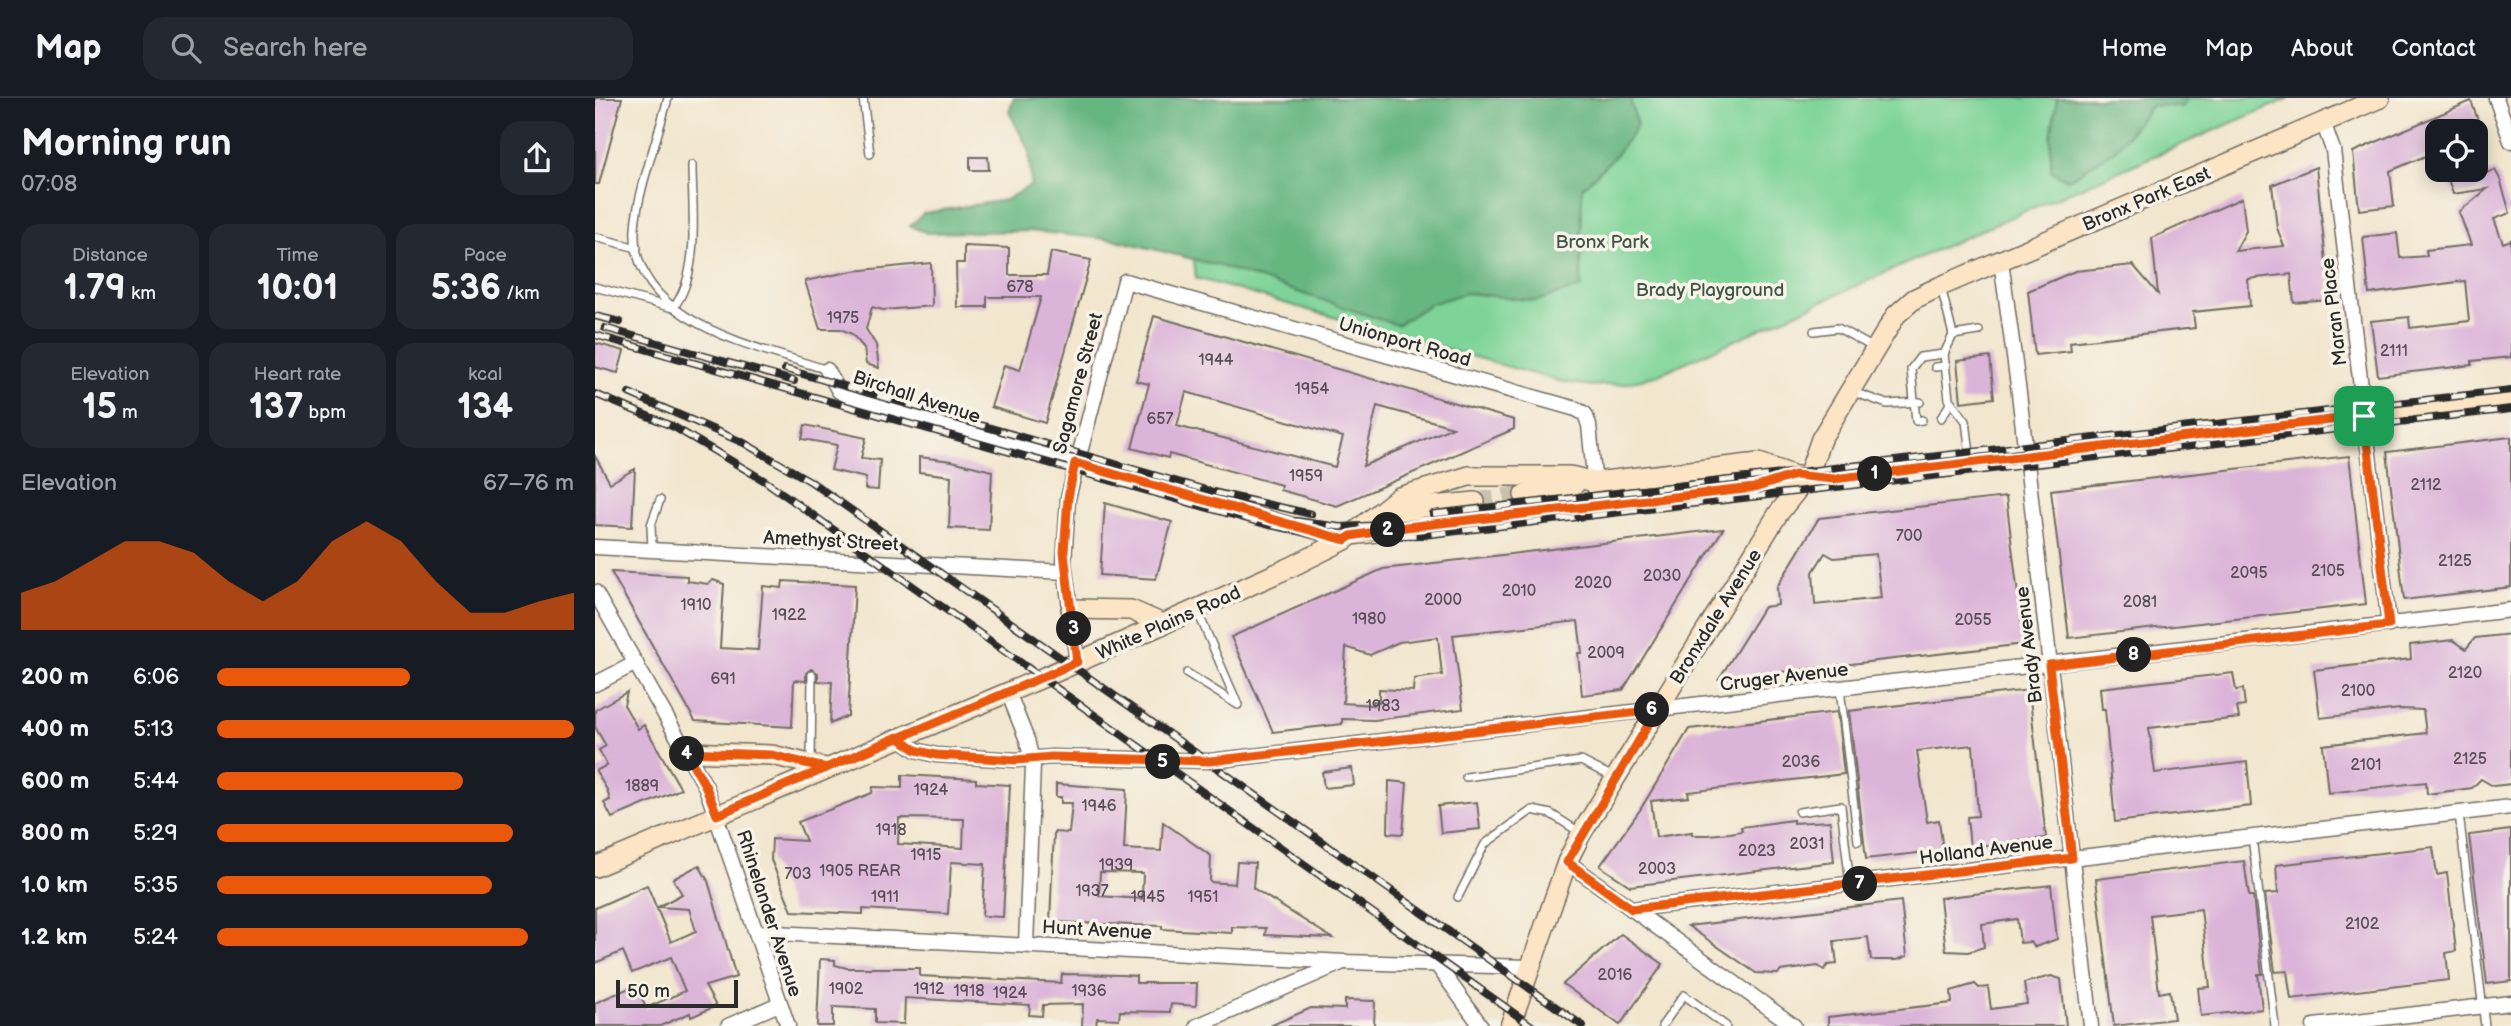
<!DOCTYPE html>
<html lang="en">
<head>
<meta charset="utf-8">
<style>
  :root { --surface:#171b24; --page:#242831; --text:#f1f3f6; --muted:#9ea1a6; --line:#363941; --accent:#ea580c }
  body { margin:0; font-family:"Balsamiq Sans",sans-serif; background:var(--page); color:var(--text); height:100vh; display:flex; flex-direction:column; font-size:26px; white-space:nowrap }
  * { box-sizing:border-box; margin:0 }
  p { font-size:23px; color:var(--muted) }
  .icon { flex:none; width:38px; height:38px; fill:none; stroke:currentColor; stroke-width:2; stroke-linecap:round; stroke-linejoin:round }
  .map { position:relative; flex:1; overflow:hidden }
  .details { display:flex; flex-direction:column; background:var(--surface); width:595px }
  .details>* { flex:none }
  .buttons { position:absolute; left:1830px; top:21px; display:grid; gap:14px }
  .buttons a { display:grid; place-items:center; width:63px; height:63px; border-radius:14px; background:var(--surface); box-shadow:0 4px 18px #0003; font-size:35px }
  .scale { position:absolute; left:21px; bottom:18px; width:122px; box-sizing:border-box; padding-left:7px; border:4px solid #2b2b2b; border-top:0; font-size:19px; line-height:24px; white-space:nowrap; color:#2b2b2b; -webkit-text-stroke:5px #f7f3e8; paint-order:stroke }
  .pin { position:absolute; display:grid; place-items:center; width:60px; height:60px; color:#fff; margin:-30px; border-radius:14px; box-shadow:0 4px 10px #0006 }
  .km { position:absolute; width:35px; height:35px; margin:-18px; border-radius:50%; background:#222; color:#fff; font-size:19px; line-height:35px; text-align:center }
  .round { display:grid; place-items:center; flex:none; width:74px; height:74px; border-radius:21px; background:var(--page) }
  .overview { display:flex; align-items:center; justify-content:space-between; height:119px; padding:0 21px }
  h1 { font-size:38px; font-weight:800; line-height:52px }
  .stats { display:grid; grid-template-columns:repeat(3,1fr); gap:10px; height:119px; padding:7px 21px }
  .stats div { display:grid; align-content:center; border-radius:18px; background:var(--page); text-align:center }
  .stats b { font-size:35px; font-weight:800 }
  .stats small { font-size:19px; font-weight:400 }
  .stats p { font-size:19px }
  .chart { height:196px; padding:14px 21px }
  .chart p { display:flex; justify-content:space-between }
  .chart svg { width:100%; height:126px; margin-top:7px; fill:var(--accent); opacity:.7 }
  ul { padding:0 21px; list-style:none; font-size:23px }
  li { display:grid; grid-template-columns:112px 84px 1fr; align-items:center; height:52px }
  li i { height:18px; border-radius:9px; background:var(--accent) }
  header { display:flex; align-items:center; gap:42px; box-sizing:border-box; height:98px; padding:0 35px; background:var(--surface); border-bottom:2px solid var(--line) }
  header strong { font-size:33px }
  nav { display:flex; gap:38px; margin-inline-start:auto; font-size:24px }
  .search { width:490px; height:63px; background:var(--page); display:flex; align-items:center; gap:18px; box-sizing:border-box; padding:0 24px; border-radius:21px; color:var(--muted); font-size:26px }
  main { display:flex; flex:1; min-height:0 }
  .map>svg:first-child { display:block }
  .green { fill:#7ed498; stroke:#548062; stroke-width:2 }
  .forest { fill:#66b680; stroke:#487056; stroke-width:2 }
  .building { fill:#dbb4d9; fill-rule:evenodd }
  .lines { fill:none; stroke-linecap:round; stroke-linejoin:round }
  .secondary-tunnel { stroke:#cac1ad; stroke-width:19; stroke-dasharray:19 10; stroke-linecap:butt }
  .lane-casing { stroke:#716c64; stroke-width:10 }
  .street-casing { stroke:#716c64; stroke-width:17 }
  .secondary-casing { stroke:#716c64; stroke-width:22 }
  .lane { stroke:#fff; stroke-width:7 }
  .street { stroke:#fff; stroke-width:14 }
  .secondary { stroke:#fce5c4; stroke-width:19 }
  .rail-casing { stroke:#2b2b2b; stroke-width:8 }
  .rail { stroke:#f7f3e8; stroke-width:5; stroke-dasharray:16; stroke-linecap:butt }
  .route-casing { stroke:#fff; stroke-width:14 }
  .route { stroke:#ea580c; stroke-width:9 }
  .labels { text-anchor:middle; stroke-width:7; stroke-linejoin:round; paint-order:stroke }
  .number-label { font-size:16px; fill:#574d56 }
  .street-label { font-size:19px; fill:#2b2b2b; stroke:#f7f3e8 }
  .park-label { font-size:19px; fill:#405546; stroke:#f7f3e8 }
</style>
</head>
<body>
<header>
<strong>Map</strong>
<div class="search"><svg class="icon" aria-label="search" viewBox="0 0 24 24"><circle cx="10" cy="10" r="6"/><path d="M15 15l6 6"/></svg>Search here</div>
<nav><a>Home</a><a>Map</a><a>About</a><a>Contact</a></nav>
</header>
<main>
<section class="details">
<div class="overview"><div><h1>Morning run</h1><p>07:08</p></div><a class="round"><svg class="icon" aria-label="share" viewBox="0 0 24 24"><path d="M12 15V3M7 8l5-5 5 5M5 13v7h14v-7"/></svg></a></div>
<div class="stats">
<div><p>Distance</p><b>1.79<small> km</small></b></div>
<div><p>Time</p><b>10:01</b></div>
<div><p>Pace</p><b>5:36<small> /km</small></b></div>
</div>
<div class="stats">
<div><p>Elevation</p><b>15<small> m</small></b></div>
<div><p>Heart rate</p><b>137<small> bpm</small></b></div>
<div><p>kcal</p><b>134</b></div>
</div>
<div class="chart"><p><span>Elevation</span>67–76 m</p>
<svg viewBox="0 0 160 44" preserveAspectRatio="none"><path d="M0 44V31L10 27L20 20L30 13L40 13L50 17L60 27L70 34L80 27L90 13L100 6L110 13L120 27L130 38L140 38L150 34L160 31V44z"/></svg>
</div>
<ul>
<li><b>200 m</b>6:06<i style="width:54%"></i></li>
<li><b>400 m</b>5:13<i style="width:100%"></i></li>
<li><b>600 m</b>5:44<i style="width:69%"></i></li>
<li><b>800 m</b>5:29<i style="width:83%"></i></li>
<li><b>1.0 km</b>5:35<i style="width:77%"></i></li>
<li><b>1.2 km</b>5:24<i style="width:87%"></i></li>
</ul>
</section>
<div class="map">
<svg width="1916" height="928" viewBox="0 0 1916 928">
  <rect width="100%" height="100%" fill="#f7f3e8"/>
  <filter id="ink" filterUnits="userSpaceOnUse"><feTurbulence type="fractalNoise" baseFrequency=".0143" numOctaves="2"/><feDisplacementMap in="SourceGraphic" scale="14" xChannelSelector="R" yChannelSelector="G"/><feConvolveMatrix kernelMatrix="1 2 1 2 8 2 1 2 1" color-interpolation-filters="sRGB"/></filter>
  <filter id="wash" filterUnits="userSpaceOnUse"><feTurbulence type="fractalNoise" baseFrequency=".00686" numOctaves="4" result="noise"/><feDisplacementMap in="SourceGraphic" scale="28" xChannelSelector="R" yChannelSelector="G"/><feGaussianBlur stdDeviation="1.57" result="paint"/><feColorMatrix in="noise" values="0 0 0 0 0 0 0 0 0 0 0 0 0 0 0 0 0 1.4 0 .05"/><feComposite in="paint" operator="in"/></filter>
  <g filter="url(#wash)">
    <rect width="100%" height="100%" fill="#f2e6ce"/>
    <polygon class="green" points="579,0 1695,0 1400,126 1062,277 1029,286 996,288 963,283 601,180"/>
    <g class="forest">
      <polygon points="419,0 1035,0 1042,28 1020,58 987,90 986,189 941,203 871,195 835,206 802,227 625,168 522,142 434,133 332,135 315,128 329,115 410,102 436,87 434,52 414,14"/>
      <polygon points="1462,0 1592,0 1588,9 1557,7 1521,51 1473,82 1456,73 1456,39"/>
    </g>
    <g id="blocks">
      <g class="building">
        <polygon points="0,0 27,0 4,86 0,86"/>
        <polygon points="1876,3 1887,33 1843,33 1843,48 1833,52 1833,57 1795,73 1799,108 1764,112 1758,54"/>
        <polygon points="375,59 393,59 394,72 375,72"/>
        <polygon points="1721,69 1735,202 1699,205 1696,176 1653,181 1655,208 1598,214 1600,230 1475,244 1476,253 1440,257 1433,193 1480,173 1538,167 1563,196 1557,140 1647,100 1651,133 1640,153 1689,148 1682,130 1677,87"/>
        <polygon points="1850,72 1883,72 1885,77 1900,72 1905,81 1915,115 1899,121 1908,145 1916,142 1916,259 1877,263 1877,267 1783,278 1776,223 1814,219 1815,230 1874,223 1870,183 1774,196 1768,139 1802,135 1805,160 1832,158 1831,152 1876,147 1864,114 1892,91 1858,96"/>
        <polygon points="369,148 414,150 414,177 452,177 456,154 496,162 450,325 396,309 409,267 425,272 446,199 392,199 392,209 362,209 361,165 369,165"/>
        <polygon points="336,165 337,208 288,212 277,209 271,231 281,247 284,270 271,266 269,250 257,236 246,231 225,231 210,183 258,173"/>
        <path d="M559,218L919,322V331L742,408L685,392L686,387L574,356L573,360L537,350L554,286L541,283ZM591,294L748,339L740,369L582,328ZM782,308L858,329L768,368Z"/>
        <polygon points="0,245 29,253 23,275 0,269"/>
        <polygon points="1395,259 1399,300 1366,304 1362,263"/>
        <polygon points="210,327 271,340 266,360 285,362 283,392 270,391 271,380 236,372 242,347 207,341"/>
        <polygon points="1916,339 1916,489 1809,502 1792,354"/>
        <polygon points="0,358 15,385 40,371 37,429 0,427"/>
        <polygon points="1754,358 1771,506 1474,540 1456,392"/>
        <polygon points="324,359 357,363 397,373 394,432 354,430 356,378 324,374"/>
        <path d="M1411,399L1429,546L1124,581L1169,509L1183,507L1182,489L1224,420ZM1230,455L1239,460L1281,456L1286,500L1220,507L1218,474Z"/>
        <polygon points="510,405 577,424 561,481 505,477"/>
        <path d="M1128,431L1028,592L987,597L983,555H987L983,523L858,537L868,611L779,622L747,621V626L678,634L636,539L788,471ZM843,539L847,577L819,581L818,593L784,591V604L778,603V607L748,605L751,549L775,557L804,544Z"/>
        <polygon points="16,474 92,478 92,483 113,486 118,482 129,486 125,550 163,552 168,488 187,490 188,483 260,487 253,618 235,626 237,584 223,583 223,575 216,571 211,575 211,583 199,582 197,629 100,623"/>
        <polygon points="1916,536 1916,686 1898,688 1886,681 1877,690 1832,696 1831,684 1733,695 1728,647 1831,635 1828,612 1805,611 1725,620 1719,572 1816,561 1815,547 1858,542 1871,551 1880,540"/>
        <polygon points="1638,575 1641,592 1648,591 1650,608 1642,609 1644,620 1554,630 1560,675 1652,664 1656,708 1520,724 1510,611 1507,611 1505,590"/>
        <polygon points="1434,592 1451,740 1375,749 1372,719 1383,718 1378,647 1322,653 1332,724 1344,722 1348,752 1271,761 1254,613"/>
        <polygon points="32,594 29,607 32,612 43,631 49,627 86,691 17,720 9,705 15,702 12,692 1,673 12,667 4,652 11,648 0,629 0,612"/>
        <polygon points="1242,614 1249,676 1093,694 1094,699 1056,703 1061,739 1097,734 1097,737 1113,737 1135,735 1147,733 1146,729 1198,722 1198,725 1235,723 1239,764 1035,788 1005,768 1045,712 1094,631"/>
        <polygon points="757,670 759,687 729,690 727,674"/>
        <path d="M307,677L381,681V685L415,687L408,819L387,818L390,766L356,764L353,816L268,811V816L197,813L176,762L177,741L211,743L203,724L277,695L278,689L307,690ZM304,720L369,721L368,750L303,746Z"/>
        <polygon points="794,683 812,685 808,736 793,735"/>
        <path d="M461,686L532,691L529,751L566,753L568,724L616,758L615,784L640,786L642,764L660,765L658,790L737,840L670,837L671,830L637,829V835L567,831V828L455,824L459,734L474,735L477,705H466V699H461ZM505,774L548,775L547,801L504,798Z"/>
        <polygon points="882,704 885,731 846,735 843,708"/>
        <polygon points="1916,732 1916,883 1892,886 1874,737"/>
        <polygon points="1838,749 1842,777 1852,775 1861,853 1851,855 1854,882 1696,901 1692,873 1680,874 1670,796 1683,795 1681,767"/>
        <polygon points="1649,763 1654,798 1658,798 1667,876 1663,876 1667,911 1606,918 1603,890 1615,889 1606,811 1555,817 1564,895 1575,893 1579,921 1519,928 1501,781"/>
        <polygon points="104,767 113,783 141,879 110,888 121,908 96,919 95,915 65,928 0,928 0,905 41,887 51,910 90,893 76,859 37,875 28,853 0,865 0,810 52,787 76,844 101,833 94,811 63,809 87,796 78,781"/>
        <polygon points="1456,787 1462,841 1440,849 1435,844 1425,845 1422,821 1387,826 1389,849 1373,854 1351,853 1345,800"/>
        <polygon points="1306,803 1312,858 1302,862 1276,862 1273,839 1239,843 1242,866 1233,867 1229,872 1223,868 1185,873 1183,876 1161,875 1093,828"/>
        <polygon points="1026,836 1068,866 1025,927 968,886"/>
        <polygon points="225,861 240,862 240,867 252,870 325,870 325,878 466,885 467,876 527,877 541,878 541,885 602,885 601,908 576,906 575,914 525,913 524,921 502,920 501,928 487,928 488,906 448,907 447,918 434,917 435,907 310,900 309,926 280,925 280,911 238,909 238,928 222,928"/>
        <polygon points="1456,878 1466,881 1471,928 1233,928 1233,919 1357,905 1356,893 1380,886 1384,890 1393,889 1396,911 1432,906 1429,885"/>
        <polygon points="750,902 780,903 779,928 675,928 716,910 750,911"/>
      </g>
    </g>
  </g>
  <g filter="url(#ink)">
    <use href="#blocks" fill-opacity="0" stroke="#716c64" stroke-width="2"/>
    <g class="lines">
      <polyline class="secondary-tunnel" points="880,404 929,397"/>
      <defs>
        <g id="lane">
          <path d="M73,0C64,36 42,95 40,130C35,226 163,248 232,272"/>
          <polyline points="268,0 275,56"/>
          <polyline points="0,139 42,150"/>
          <path d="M0,189L78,210C106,176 97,110 97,67"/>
          <polyline points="1346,189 1358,237 1384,233"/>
          <polyline points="1219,233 1243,230 1279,250"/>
          <polyline points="1358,237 1349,256 1354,301 1371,323 1376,364"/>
          <polyline points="1340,269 1351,268"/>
          <polyline points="1258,294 1292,306 1325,304"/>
          <polyline points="1346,320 1355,306"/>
          <polyline points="1327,322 1321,323 1316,271 1325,259 1349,256"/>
          <polyline points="57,451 56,427 65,402"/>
          <polyline points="592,575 643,607 602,512"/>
          <polyline points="1245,591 1263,743"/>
          <polyline points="216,664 217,577"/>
          <polyline points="871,679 986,663 1020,680"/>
          <polyline points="1204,714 1246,708 1255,787"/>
          <polyline points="1864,716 1890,928"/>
          <polyline points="1657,739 1680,928"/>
          <polyline points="863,799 890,746 937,712 956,716 986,735"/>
          <polyline points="1067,928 1089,897 1131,928"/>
        </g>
        <g id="street">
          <polyline points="1901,0 1916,43"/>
          <polyline points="1728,24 1738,52 1794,527"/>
          <polyline points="1406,163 1424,295 1496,928"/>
          <polyline points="232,272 244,293 264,303 750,442"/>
          <polyline points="0,449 470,474"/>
          <polyline points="0,494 111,689 193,928"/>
          <polyline points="482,564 469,464 473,400 530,183 981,311 990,316 994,327 1002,408"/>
          <polyline points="0,586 41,565"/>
          <polyline points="413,594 432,642 438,667 431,847"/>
          <polyline points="303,639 321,652 341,657 421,662 457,659 615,663 1916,512"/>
          <polyline points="972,764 1199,928"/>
          <polyline points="1037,811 1916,709"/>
          <polyline points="161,834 750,864 935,869"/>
          <polyline points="842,867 886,928"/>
          <polyline points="133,928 184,906"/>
          <polyline points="602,928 746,865"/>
          <polyline points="1719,928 1916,905"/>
        </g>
        <g id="secondary">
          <polyline points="929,397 980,386"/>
          <polyline points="781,421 827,409 880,404"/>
          <polyline points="756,437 1159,390 1200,378 1238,381 1916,302"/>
          <polyline points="476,511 536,512 568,526"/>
          <polyline points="91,654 177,657 231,670"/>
          <polyline points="0,769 454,577 696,469 750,442 804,399 874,378 975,378 1000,384 1164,365 1200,378"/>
          <polyline points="915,928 972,764 986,736 1183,416 1213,378 1226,341 1301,217 1319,201 1346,188 1785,0"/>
        </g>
      </defs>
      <use href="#lane" class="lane-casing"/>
      <use href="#street" class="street-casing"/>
      <use href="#secondary" class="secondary-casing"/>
      <use href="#lane" class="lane"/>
      <use href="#street" class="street"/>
      <use href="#secondary" class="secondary"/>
      <defs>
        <g id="rail">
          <polyline points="0,218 25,224"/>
          <polyline points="10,230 199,283"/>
          <polyline points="0,237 670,426 734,439 828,437 1916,311"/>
          <polyline points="190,271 618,394 716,416"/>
          <polyline points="34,295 149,345 215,383 988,928"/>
          <polyline points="0,296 79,329 170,383 937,928"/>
          <polyline points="838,416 1916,292"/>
          <polyline points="701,423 745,429 854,424"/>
        </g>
      </defs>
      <use href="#rail" class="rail-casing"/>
      <use href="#rail" class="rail"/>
    </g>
  </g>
  <g class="lines" filter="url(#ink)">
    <defs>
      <path id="route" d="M1769,318L1238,381L1200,377L1159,390L811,429L756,438L750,442L480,365L473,400L469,454L482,564C363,617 241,664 122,717L111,689L91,654L177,657L231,670L303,639L321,652L341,657L421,662L457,659L615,663L1062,612L972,764L1037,811L1477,760L1454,567L1794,527L1769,318"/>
    </defs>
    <use href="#route" class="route-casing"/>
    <use href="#route" class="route"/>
  </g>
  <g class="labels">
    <g class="number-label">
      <text x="425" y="194">678</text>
      <text x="248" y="225">1975</text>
      <text x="1799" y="258">2111</text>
      <text x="621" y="267">1944</text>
      <text x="717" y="296">1954</text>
      <text x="565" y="326">657</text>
      <text x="711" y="383">1959</text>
      <text x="1831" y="392">2112</text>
      <text x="1314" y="443">700</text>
      <text x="1860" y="468">2125</text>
      <text x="1733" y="478">2105</text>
      <text x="1654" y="480">2095</text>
      <text x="1067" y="483">2030</text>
      <text x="998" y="490">2020</text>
      <text x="924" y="498">2010</text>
      <text x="848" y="507">2000</text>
      <text x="1545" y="509">2081</text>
      <text x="101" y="512">1910</text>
      <text x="194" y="522">1922</text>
      <text x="774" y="526">1980</text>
      <text x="1378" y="527">2055</text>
      <text x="1011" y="560">2009</text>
      <text x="1870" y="580">2120</text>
      <text x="128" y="586">691</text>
      <text x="1763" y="598">2100</text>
      <text x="788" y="613">1983</text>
      <text x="1875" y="666">2125</text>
      <text x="1206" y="669">2036</text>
      <text x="1771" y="672">2101</text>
      <text x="47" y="693">1889</text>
      <text x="336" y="697">1924</text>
      <text x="504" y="713">1946</text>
      <text x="296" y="737">1918</text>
      <text x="1212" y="751">2031</text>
      <text x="1162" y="758">2023</text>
      <text x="331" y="762">1915</text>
      <text x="521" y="772">1939</text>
      <text x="1062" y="776">2003</text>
      <text x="265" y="778">1905 REAR</text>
      <text x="203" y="781">703</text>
      <text x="497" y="798">1937</text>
      <text x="290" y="804">1911</text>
      <text x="553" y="804">1945</text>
      <text x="608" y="804">1951</text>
      <text x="1767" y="831">2102</text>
      <text x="1020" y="882">2016</text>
      <text x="251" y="896">1902</text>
      <text x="334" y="896">1912</text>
      <text x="374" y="898">1918</text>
      <text x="494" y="898">1936</text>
      <text x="415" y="900">1924</text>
    </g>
    <g class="street-label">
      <text transform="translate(1551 100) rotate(-23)" y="7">Bronx Park East</text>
      <text transform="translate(1738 214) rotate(-97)" y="7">Maran Place</text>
      <text transform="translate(810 243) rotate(16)" y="7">Unionport Road</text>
      <text transform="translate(482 285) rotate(-75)" y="7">Sagamore Street</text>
      <text transform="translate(322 298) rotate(18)" y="7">Birchall Avenue</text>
      <text transform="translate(236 442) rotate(3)" y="7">Amethyst Street</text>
      <text transform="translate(1120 518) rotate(-58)" y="7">Bronxdale Avenue</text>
      <text transform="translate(573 524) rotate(-24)" y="7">White Plains Road</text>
      <text transform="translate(1433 547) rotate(-97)" y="7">Brady Avenue</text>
      <text transform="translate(1189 578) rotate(-7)" y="7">Cruger Avenue</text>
      <text transform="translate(1391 751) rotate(-7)" y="7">Holland Avenue</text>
      <text transform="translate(175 815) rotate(72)" y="7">Rhinelander Avenue</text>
      <text transform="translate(502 831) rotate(3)" y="7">Hunt Avenue</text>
    </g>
    <g class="park-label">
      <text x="1007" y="150">Bronx Park</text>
      <text x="1115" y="198">Brady Playground</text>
    </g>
  </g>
</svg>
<div class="buttons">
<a><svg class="icon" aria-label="locate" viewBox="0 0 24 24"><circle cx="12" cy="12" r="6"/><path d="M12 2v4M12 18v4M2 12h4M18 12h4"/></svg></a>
</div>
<div class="scale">50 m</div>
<div class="pin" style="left:1769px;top:318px;background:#1e9e55"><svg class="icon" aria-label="arrive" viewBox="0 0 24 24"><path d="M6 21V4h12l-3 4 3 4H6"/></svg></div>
<b class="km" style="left:1280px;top:376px">1</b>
<b class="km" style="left:793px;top:432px">2</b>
<b class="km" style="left:479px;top:531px">3</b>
<b class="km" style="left:92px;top:656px">4</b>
<b class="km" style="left:568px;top:664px">5</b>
<b class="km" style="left:1057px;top:612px">6</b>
<b class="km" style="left:1265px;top:786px">7</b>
<b class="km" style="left:1539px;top:557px">8</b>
</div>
</main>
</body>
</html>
